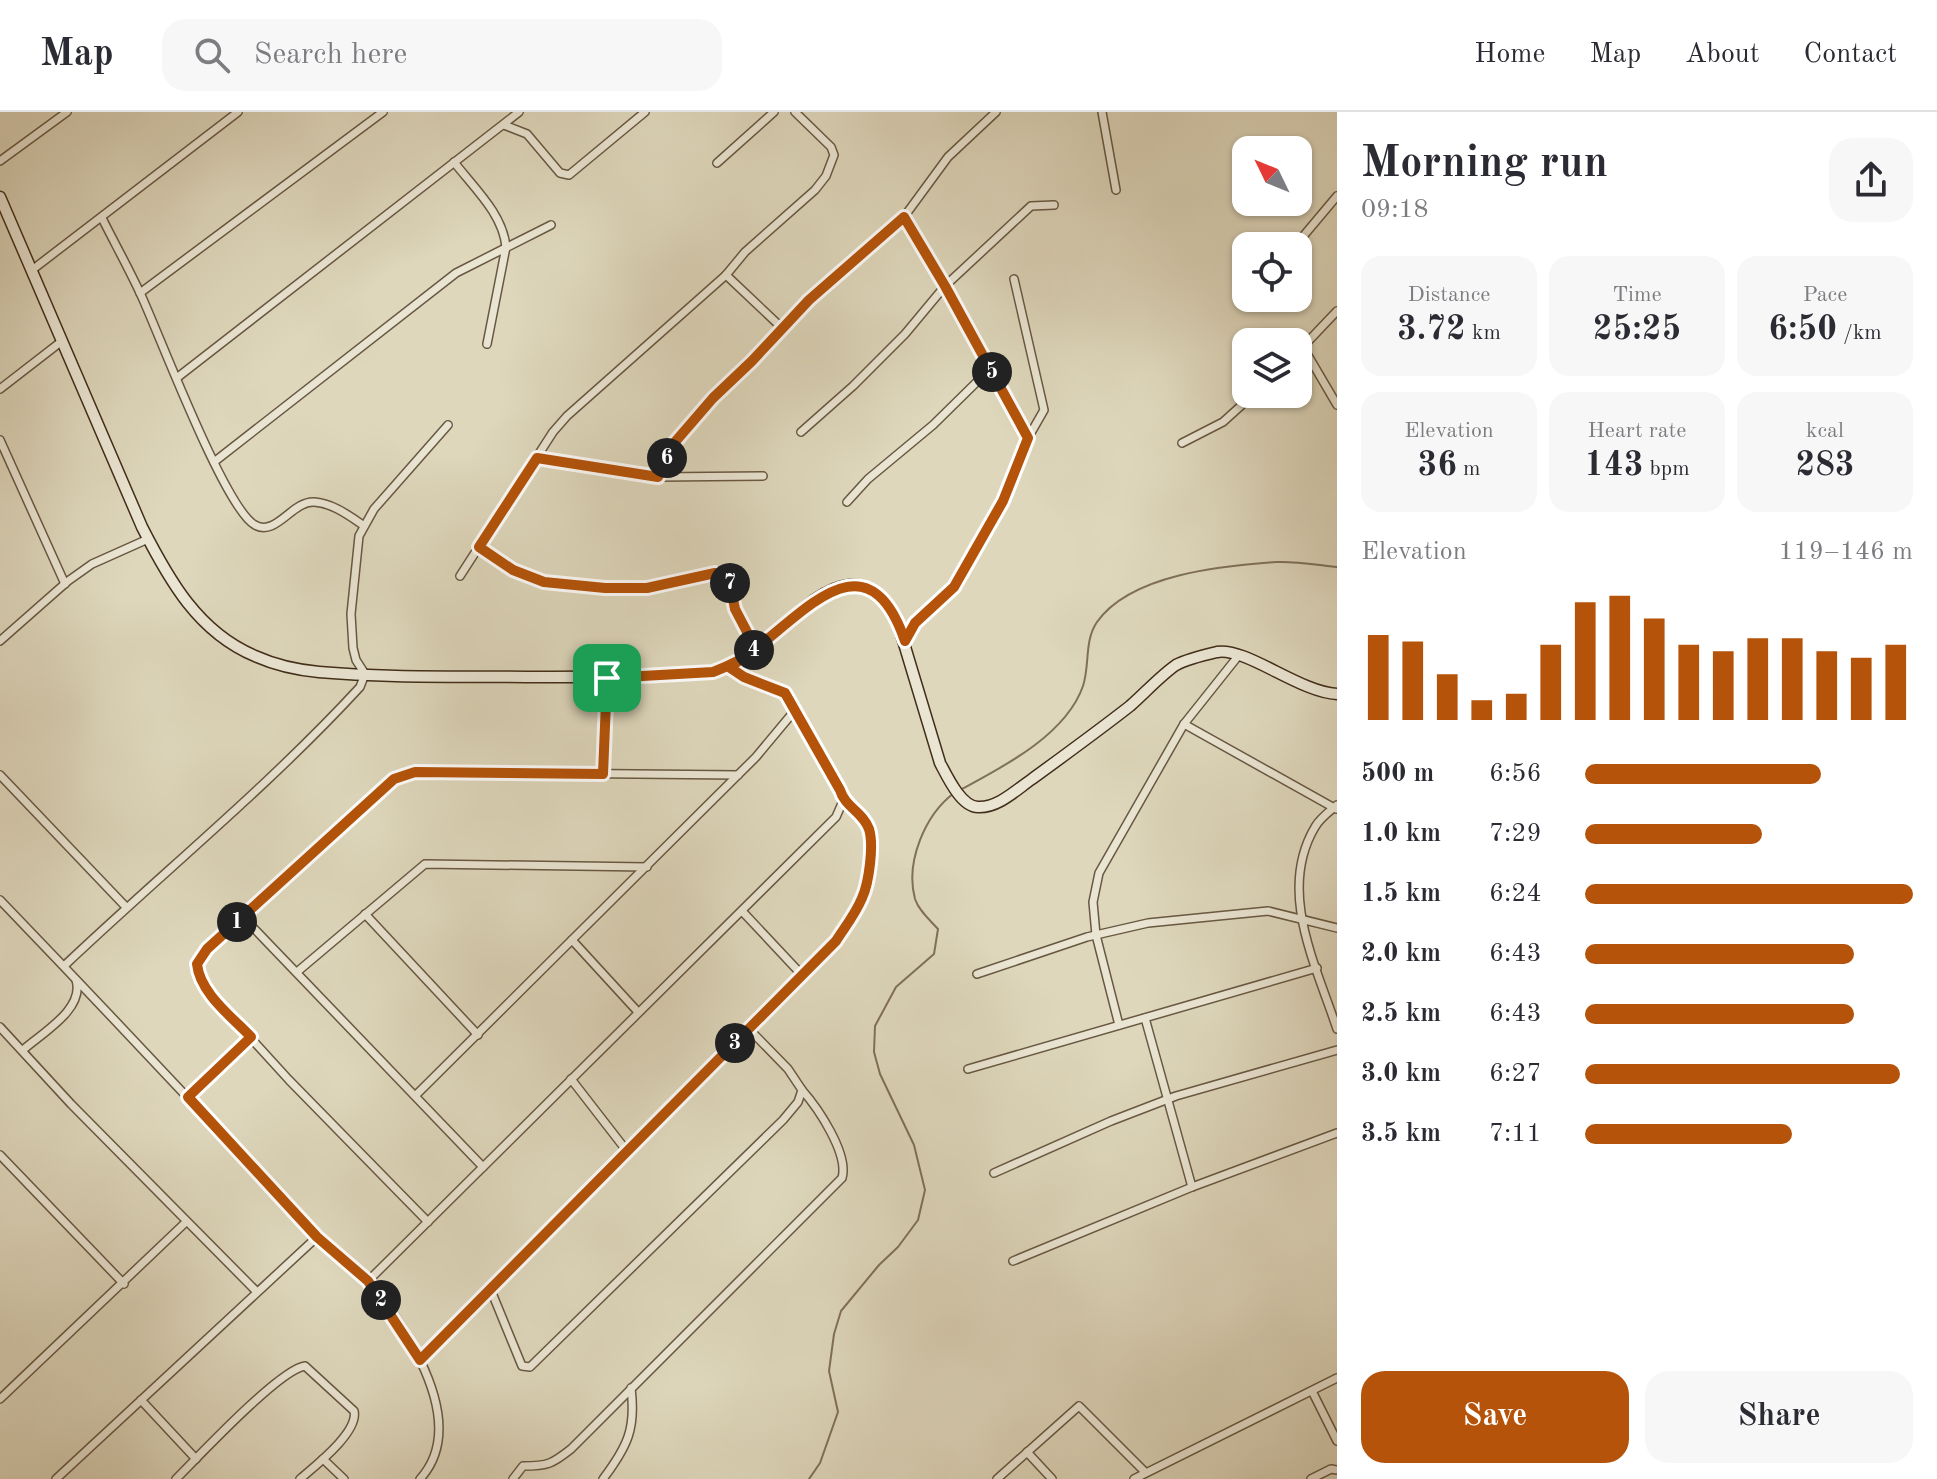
<!DOCTYPE html>
<html lang="en">
<head>
<meta charset="utf-8">
<style>
  :root { --surface:#fff; --page:#f7f7f7; --text:#2b2b33; --muted:#7c7c81; --line:#e1e1e2; --accent:#b45309 }
  body { margin:0; font-family:"Old Standard TT",serif; background:var(--page); color:var(--text); height:100vh; display:flex; flex-direction:column; font-size:30px; white-space:nowrap }
  * { box-sizing:border-box; margin:0 }
  p { font-size:26px; color:var(--muted) }
  .icon { flex:none; width:44px; height:44px; fill:none; stroke:currentColor; stroke-width:2; stroke-linecap:round; stroke-linejoin:round }
  .map { position:relative; flex:1; overflow:hidden }
  .side { display:flex; flex-direction:column; background:var(--surface); width:600px }
  .side>* { flex:none }
  .needle { width:52px; rotate:313deg }
  .tools { position:absolute; left:1232px; top:24px; display:grid; gap:16px }
  .tools a { display:grid; place-items:center; width:80px; height:80px; border-radius:16px; background:var(--surface); box-shadow:0 2px 6px #0004; font-size:40px }
  .pin { position:absolute; display:grid; place-items:center; width:68px; height:68px; color:#fff; margin:-34px; border-radius:16px; box-shadow:0 4px 12px #0006 }
  .km { position:absolute; width:40px; height:40px; margin:-20px; border-radius:50%; background:#222; color:#fff; font-size:22px; line-height:40px; text-align:center }
  .round { display:grid; place-items:center; flex:none; width:84px; height:84px; border-radius:24px; background:var(--page) }
  .head { display:flex; align-items:center; justify-content:space-between; height:136px; padding:0 24px }
  h1 { font-size:44px; font-weight:800; line-height:60px }
  .stats { display:grid; grid-template-columns:repeat(3,1fr); gap:12px; height:136px; padding:8px 24px }
  .stats div { display:grid; align-content:center; border-radius:20px; background:var(--page); text-align:center }
  .stats b { font-size:34px; font-weight:800 }
  .stats small { font-size:22px; font-weight:400 }
  .stats p { font-size:22px }
  .chart { height:224px; padding:16px 24px }
  .chart p { display:flex; justify-content:space-between }
  .chart svg { width:100%; height:144px; margin-top:8px; stroke:var(--accent); stroke-width:6 }
  .action { display:flex; gap:16px; margin-top:auto; padding:16px 24px }
  .action a { flex:1; height:92px; border-radius:24px; background:var(--accent); color:#fff; font-size:32px; font-weight:800; line-height:92px; text-align:center }
  .action a+a { background:var(--page); color:var(--text) }
  ul { padding:0 24px; list-style:none; font-size:26px }
  li { display:grid; grid-template-columns:128px 96px 1fr; align-items:center; height:60px }
  li i { height:20px; border-radius:10px; background:var(--accent) }
  header { display:flex; align-items:center; gap:48px; box-sizing:border-box; height:112px; padding:0 40px; background:var(--surface); border-bottom:2px solid var(--line) }
  header strong { font-size:38px }
  nav { display:flex; gap:44px; margin-inline-start:auto; font-size:28px }
  .search { width:560px; height:72px; background:var(--page); display:flex; align-items:center; gap:20px; box-sizing:border-box; padding:0 28px; border-radius:24px; color:var(--muted); font-size:30px }
  main { display:flex; flex:1; min-height:0 }
  .map>svg:first-child { display:block }
  .lines { fill:none; stroke-linecap:round; stroke-linejoin:round }
  .stream { stroke:#7f705a; stroke-width:2 }
  .street-casing { stroke:#685842; stroke-width:10 }
  .secondary-casing { stroke:#412d19; stroke-width:13 }
  .street { stroke:#eae5d3; stroke-width:7 }
  .secondary { stroke:#eae5d3; stroke-width:10 }
  .route-casing { stroke:#fff; stroke-width:16 }
  .route { stroke:#b45309; stroke-width:10 }
</style>
</head>
<body>
<header>
<strong>Map</strong>
<div class="search"><svg class="icon" aria-label="search" viewBox="0 0 24 24"><circle cx="10" cy="10" r="6"/><path d="M15 15l6 6"/></svg>Search here</div>
<nav><a>Home</a><a>Map</a><a>About</a><a>Contact</a></nav>
</header>
<main>
<div class="map">
<svg width="1337" height="1367" viewBox="0 0 1337 1367">
  <rect width="100%" height="100%" fill="#ded7bc"/>
  <filter id="stains"><feTurbulence type="fractalNoise" baseFrequency=".0025" numOctaves="4"/><feColorMatrix values="0 0 0 0 .2 0 0 0 0 .09 0 0 0 0 .02 0 0 0 .5 -.17"/></filter>
  <radialGradient id="worn" r=".72"><stop offset=".6" stop-color="#630" stop-opacity="0"/><stop offset="1" stop-color="#630" stop-opacity=".3"/></radialGradient>
  <g class="lines">
    <g class="stream">
      <path d="M960,678C1003,655 1066,623 1083,574C1090,553 1084,529 1097,510C1131,462 1222,454 1276,450C1296,449 1317,453 1337,455"/>
      <path d="M809,1367L820,1351L838,1300L829,1259L834,1222L841,1199L879,1153L898,1135L918,1108L925,1078L914,1033L880,962L874,940L875,914L896,875L934,842L938,817C930,808 919,799 915,787C905,750 925,703 954,681"/>
    </g>
    <defs>
      <g id="street">
        <polyline points="1102,0 1116,78"/>
        <polyline points="504,13 527,22 560,61 569,63 645,0"/>
        <polyline points="0,49 67,0"/>
        <path d="M454,50C474,76 503,102 506,135L487,232"/>
        <polyline points="717,51 774,0"/>
        <polyline points="904,105 948,45 996,0"/>
        <path d="M102,106C115,132 129,157 141,183C160,224 225,397 255,413C276,425 292,389 314,390C332,391 348,403 363,413"/>
        <polyline points="1295,134 1337,84"/>
        <polyline points="32,158 238,0"/>
        <polyline points="726,163 781,215"/>
        <polyline points="1014,167 1044,298 1028,326"/>
        <polyline points="140,181 383,0"/>
        <polyline points="1303,235 1337,293"/>
        <polyline points="1298,240 1337,199"/>
        <polyline points="178,265 519,0"/>
        <polyline points="0,277 62,229"/>
        <polyline points="801,320 853,274 905,222 945,174 1031,94 1054,93"/>
        <polyline points="0,328 65,472"/>
        <polyline points="1182,331 1223,310 1254,282"/>
        <polyline points="537,346 658,365 763,364"/>
        <polyline points="214,350 456,161 551,113"/>
        <polyline points="658,365 675,330 713,286 752,249 809,188 904,105 945,174 1028,326 1003,389 954,475 915,511 905,529"/>
        <polyline points="847,390 868,367 933,313 990,257"/>
        <polyline points="479,435 513,458 544,470 605,476 647,476 715,461 729,467 735,497 756,537"/>
        <polyline points="460,464 553,320 567,304 726,163 745,140 815,78 826,64 834,43 831,35 795,0"/>
        <polyline points="0,529 68,469 92,452 148,427"/>
        <polyline points="1184,612 1336,697"/>
        <polyline points="603,662 607,566"/>
        <polyline points="0,663 126,795"/>
        <path d="M1337,693C1330,699 1320,706 1315,715C1277,779 1316,853 1337,917"/>
        <path d="M0,788C99,891 198,996 295,1101C317,1125 343,1144 366,1167C385,1186 408,1223 420,1248C438,1285 451,1333 420,1367"/>
        <polyline points="742,799 802,863"/>
        <polyline points="365,802 478,923"/>
        <polyline points="243,805 483,1055"/>
        <polyline points="572,828 638,900"/>
        <path d="M64,854C162,761 268,675 360,575L365,562L356,548L353,536L351,502L359,424L374,397L448,313"/>
        <polyline points="297,860 425,752 647,755"/>
        <polyline points="977,862 1087,825 1148,811 1268,799 1337,816"/>
        <polyline points="1145,906 1192,1075"/>
        <polyline points="1119,913 1096,823 1093,790 1099,761 1184,612 1239,543"/>
        <polyline points="0,915 71,992 256,1179"/>
        <path d="M23,938C42,921 85,897 76,868"/>
        <polyline points="968,957 1317,856"/>
        <polyline points="571,967 626,1038"/>
        <polyline points="416,983 756,645 796,597"/>
        <polyline points="188,985 251,925"/>
        <polyline points="0,1043 124,1172"/>
        <polyline points="994,1061 1111,1009 1176,984 1337,938"/>
        <path d="M428,1110L289,968L206,877C195,861 197,853 207,837L394,667L415,660L738,663"/>
        <polyline points="1013,1149 1192,1075 1337,1021"/>
        <path d="M368,1169L836,705L843,689L840,678L793,591C776,569 747,574 729,555"/>
        <polyline points="490,1176 522,1254 530,1255 783,1008 798,990 802,978 788,957 749,917"/>
        <polyline points="420,1248 836,829 863,785 871,741 869,718 858,700 843,689"/>
        <polyline points="1312,1279 1337,1329"/>
        <polyline points="0,1287 186,1110"/>
        <polyline points="141,1288 196,1347"/>
        <polyline points="1027,1340 1052,1367"/>
        <polyline points="323,1347 344,1367"/>
        <polyline points="56,1367 317,1125"/>
        <path d="M176,1367C198,1345 280,1257 305,1254L354,1299C359,1320 315,1354 300,1367"/>
        <path d="M513,1367L523,1354C548,1354 552,1352 571,1337L842,1066C849,1042 818,996 802,978"/>
        <path d="M603,1367C628,1334 636,1316 631,1276"/>
        <polyline points="997,1367 1079,1294 1145,1360"/>
        <polyline points="1134,1367 1337,1266"/>
        <polyline points="1311,1367 1331,1357 1337,1358"/>
      </g>
      <path id="secondary" d="M0,85L142,415C169,468 198,520 255,544C275,553 298,558 319,560C389,566 461,564 531,565C574,565 616,565 658,563C680,562 703,563 724,556C768,542 805,478 849,473C871,470 885,489 896,505L940,651C947,664 961,695 978,695C998,696 1016,678 1032,667C1065,643 1098,619 1130,594C1145,581 1160,564 1176,553C1187,547 1204,543 1217,540C1246,535 1299,580 1337,582"/>
    </defs>
    <use href="#street" class="street-casing"/>
    <use href="#secondary" class="secondary-casing"/>
    <use href="#street" class="street"/>
    <use href="#secondary" class="secondary"/>
  </g>
  <g class="lines">
    <defs>
      <path id="route" d="M607,566L603,662L415,660L394,667L207,837L197,852C200,881 231,904 251,925L188,985L317,1125L368,1169L420,1248L836,829C845,815 856,801 862,786C869,771 874,733 869,717C863,700 845,695 840,678L785,581L744,565L729,555C790,522 863,407 905,529L915,511L954,475L1003,389L1028,326L945,174L904,105L809,188L752,249L713,286L675,330L658,365L537,346L479,435L513,458L544,470L605,476H647L715,461L729,467L735,497L756,537C742,548 729,554 713,560L607,566"/>
    </defs>
    <use href="#route" class="route-casing"/>
    <use href="#route" class="route"/>
  </g>
  <rect width="100%" height="100%" filter="url(#stains)"/>
  <rect width="100%" height="100%" fill="url(#worn)"/>
</svg>
<div class="tools">
<a><svg class="needle" viewBox="-14 -14 28 28"><path d="M0-13l5 13h-10z" fill="#e53935"/><path d="M0 13l5-13h-10z" fill="#7c7c81"/></svg></a>
<a><svg class="icon" aria-label="locate" viewBox="0 0 24 24"><circle cx="12" cy="12" r="6"/><path d="M12 2v4M12 18v4M2 12h4M18 12h4"/></svg></a>
<a><svg class="icon" aria-label="layers" viewBox="0 0 24 24"><path d="M12 4l9 5-9 5-9-5zM3 14l9 5 9-5"/></svg></a>
</div>
<div class="pin" style="left:607px;top:566px;background:#1e9e55"><svg class="icon" aria-label="arrive" viewBox="0 0 24 24"><path d="M6 21V4h12l-3 4 3 4H6"/></svg></div>
<b class="km" style="left:237px;top:810px">1</b>
<b class="km" style="left:381px;top:1188px">2</b>
<b class="km" style="left:735px;top:931px">3</b>
<b class="km" style="left:754px;top:538px">4</b>
<b class="km" style="left:992px;top:260px">5</b>
<b class="km" style="left:667px;top:346px">6</b>
<b class="km" style="left:730px;top:471px">7</b>
</div>
<section class="side">
<div class="head"><div><h1>Morning run</h1><p>09:18</p></div><a class="round"><svg class="icon" aria-label="share" viewBox="0 0 24 24"><path d="M12 15V3M7 8l5-5 5 5M5 13v7h14v-7"/></svg></a></div>
<div class="stats">
<div><p>Distance</p><b>3.72<small> km</small></b></div>
<div><p>Time</p><b>25:25</b></div>
<div><p>Pace</p><b>6:50<small> /km</small></b></div>
</div>
<div class="stats">
<div><p>Elevation</p><b>36<small> m</small></b></div>
<div><p>Heart rate</p><b>143<small> bpm</small></b></div>
<div><p>kcal</p><b>283</b></div>
</div>
<div class="chart"><p><span>Elevation</span>119–146 m</p>
<svg viewBox="0 0 160 44" preserveAspectRatio="none"><path d="M5 44V18M15 44V20M25 44V30M35 44V38M45 44V36M55 44V21M65 44V8M75 44V6M85 44V13M95 44V21M105 44V23M115 44V19M125 44V19M135 44V23M145 44V25M155 44V21"/></svg>
</div>
<ul>
<li><b>500 m</b>6:56<i style="width:72%"></i></li>
<li><b>1.0 km</b>7:29<i style="width:54%"></i></li>
<li><b>1.5 km</b>6:24<i style="width:100%"></i></li>
<li><b>2.0 km</b>6:43<i style="width:82%"></i></li>
<li><b>2.5 km</b>6:43<i style="width:82%"></i></li>
<li><b>3.0 km</b>6:27<i style="width:96%"></i></li>
<li><b>3.5 km</b>7:11<i style="width:63%"></i></li>
</ul>
<div class="action"><a>Save</a><a>Share</a></div>
</section>
</main>
</body>
</html>
